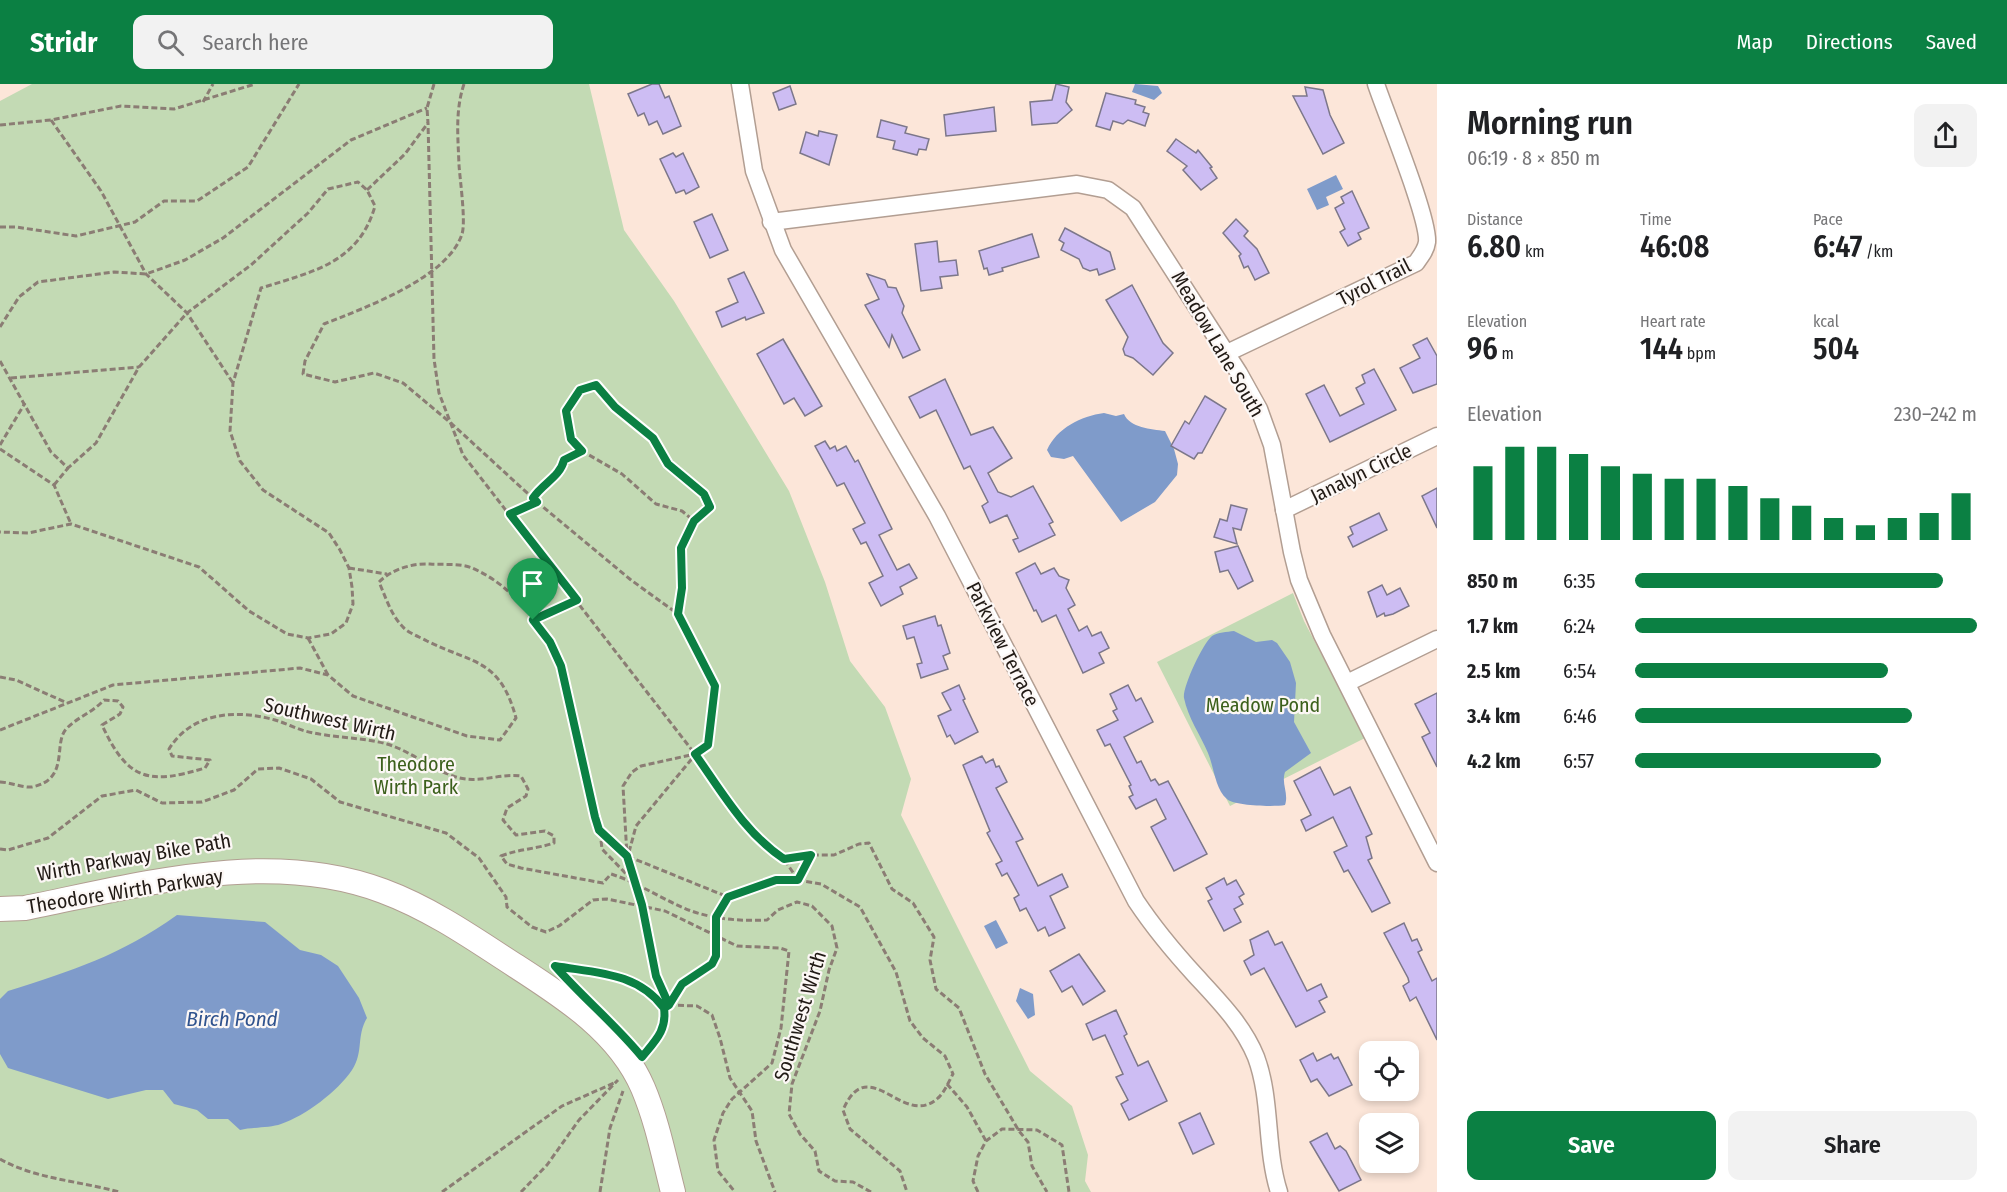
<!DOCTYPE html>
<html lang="en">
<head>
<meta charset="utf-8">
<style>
  :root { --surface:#fff; --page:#f2f2f2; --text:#202124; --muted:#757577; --accent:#0b8043 }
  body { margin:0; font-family:"Fira Sans Condensed",sans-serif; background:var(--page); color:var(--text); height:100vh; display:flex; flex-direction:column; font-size:22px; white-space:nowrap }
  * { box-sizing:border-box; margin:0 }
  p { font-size:20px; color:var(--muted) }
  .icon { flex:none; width:33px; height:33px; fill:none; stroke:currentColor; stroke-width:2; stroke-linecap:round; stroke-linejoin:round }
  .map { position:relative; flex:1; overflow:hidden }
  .drawer { display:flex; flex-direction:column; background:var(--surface); width:570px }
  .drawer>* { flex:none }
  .controls { position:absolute; left:1359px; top:957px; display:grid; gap:12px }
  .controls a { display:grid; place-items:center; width:60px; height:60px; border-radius:12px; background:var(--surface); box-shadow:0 3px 9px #0003; font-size:30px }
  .pin { position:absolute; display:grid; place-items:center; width:51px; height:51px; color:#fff; margin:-62px -26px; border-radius:50% 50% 50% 0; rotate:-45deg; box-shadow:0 0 6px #0007 }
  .pin .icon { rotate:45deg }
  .round { display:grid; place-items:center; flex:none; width:63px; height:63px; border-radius:12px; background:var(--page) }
  .summary { display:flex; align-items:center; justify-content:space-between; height:102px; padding:0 30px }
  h1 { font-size:33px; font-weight:600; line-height:45px }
  .stats { display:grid; grid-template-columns:repeat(3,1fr); gap:9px; height:102px; padding:6px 30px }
  .stats div { display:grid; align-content:center }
  .stats b { font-size:30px; font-weight:600 }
  .stats small { font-size:16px; font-weight:400 }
  .stats p { font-size:16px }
  .chart { height:168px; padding:12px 30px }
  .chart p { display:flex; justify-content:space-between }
  .chart svg { width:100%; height:108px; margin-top:6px; stroke:var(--accent); stroke-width:6 }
  .cta { display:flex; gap:12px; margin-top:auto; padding:12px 30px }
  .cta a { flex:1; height:69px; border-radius:12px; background:var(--accent); color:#fff; font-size:24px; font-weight:600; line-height:69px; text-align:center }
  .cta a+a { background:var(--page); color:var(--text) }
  ul { padding:0 30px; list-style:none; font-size:20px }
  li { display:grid; grid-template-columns:96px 72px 1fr; align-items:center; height:45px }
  li i { height:15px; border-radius:8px; background:var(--accent) }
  header { display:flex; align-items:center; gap:36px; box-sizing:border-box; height:84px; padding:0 30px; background:var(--accent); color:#fff }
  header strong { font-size:28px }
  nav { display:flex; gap:33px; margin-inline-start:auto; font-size:21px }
  .search { width:420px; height:54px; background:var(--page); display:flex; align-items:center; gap:15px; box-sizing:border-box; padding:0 21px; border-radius:12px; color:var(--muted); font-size:22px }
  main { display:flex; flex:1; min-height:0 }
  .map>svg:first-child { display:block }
  .green { fill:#c3dab4 }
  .water { fill:#7f9bca }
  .building { fill:#cdbdf3; stroke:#7c778a; stroke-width:1.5 }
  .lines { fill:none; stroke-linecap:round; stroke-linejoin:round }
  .street-casing { stroke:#b29e92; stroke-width:19 }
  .secondary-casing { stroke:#b29e92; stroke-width:26 }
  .path { stroke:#8b7d74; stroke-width:3; stroke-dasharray:6 3; stroke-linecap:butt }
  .street { stroke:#fff; stroke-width:16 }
  .secondary { stroke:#fff; stroke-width:24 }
  .route-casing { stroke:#fff; stroke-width:12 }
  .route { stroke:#0b8043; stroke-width:8 }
  .labels { text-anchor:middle; stroke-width:4.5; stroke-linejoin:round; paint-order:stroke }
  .street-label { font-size:20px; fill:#211a15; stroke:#fcf7f5 }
  .park-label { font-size:20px; fill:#3c601c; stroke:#fcf7f5 }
  .water-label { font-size:21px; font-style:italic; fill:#30538e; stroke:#fcf7f5 }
</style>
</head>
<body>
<header>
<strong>Stridr</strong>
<div class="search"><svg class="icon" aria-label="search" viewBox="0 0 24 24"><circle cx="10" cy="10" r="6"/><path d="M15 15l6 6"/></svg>Search here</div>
<nav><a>Map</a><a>Directions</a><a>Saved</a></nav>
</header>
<main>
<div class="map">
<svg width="1437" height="1108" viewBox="0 0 1437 1108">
  <rect width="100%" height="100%" fill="#fce6d9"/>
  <g class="green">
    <polygon points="32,0 589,0 624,146 674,217 789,407 825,498 850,577 885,623 911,695 901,731 1030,987 1072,1022 1088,1071 1085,1097 1091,1108 0,1108 0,17"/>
    <polygon points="1293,509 1304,537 1365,654 1230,722 1157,578"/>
  </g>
  <g class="water">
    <polygon points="1135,0 1158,2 1162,9 1154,16 1132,8"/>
    <polygon points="1336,91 1343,105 1326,113 1329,121 1317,126 1307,105"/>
    <path d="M1104,329L1116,332L1124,330C1130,344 1151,345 1165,347L1174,365L1178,380L1177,391L1155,418L1121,438L1073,372L1064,375L1051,373L1047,366C1057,344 1081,332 1104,329Z"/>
    <path d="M1234,547L1256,558L1272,556L1277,559L1290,578L1296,599L1294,638L1311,669L1285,688C1281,700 1289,709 1285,721C1274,723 1234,722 1227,715C1215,705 1214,683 1208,669C1200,650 1188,634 1184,614C1182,604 1203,559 1212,552C1218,548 1227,548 1234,547Z"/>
    <path d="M177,831L265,838L300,866L321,871L338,882L359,914L367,934C356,952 364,968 352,986C338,1007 305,1032 281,1040C270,1044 252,1043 240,1046L228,1035H208L197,1026L174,1020L163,1006H146L108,1015L8,984L0,970V915L8,907C74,886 119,872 177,831Z"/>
    <polygon points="996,836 1008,859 996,865 984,842"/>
    <polygon points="1020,904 1033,910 1035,931 1028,935 1016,917"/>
  </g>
  <g class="building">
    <polygon points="652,0 659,0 665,14 669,12 681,42 663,50 657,37 649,41 644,29 638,32 628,10"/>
    <polygon points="1056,0 1069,3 1066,18 1072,26 1057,39 1032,41 1030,18 1052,16"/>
    <polygon points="790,2 796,20 779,26 773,9"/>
    <polygon points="1305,3 1323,6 1330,31 1344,59 1323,70 1293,12 1307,12"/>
    <polygon points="1106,9 1136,16 1135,20 1145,23 1143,28 1149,30 1145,42 1128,36 1123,40 1113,37 1110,46 1096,42"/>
    <polygon points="994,23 996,47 946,52 944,31"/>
    <polygon points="881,36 907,43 905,49 929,55 926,66 919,65 917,71 893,65 895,57 877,53"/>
    <polygon points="819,47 837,51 829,81 800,69 806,48 818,52"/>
    <polygon points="1176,55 1196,69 1198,66 1212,83 1210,84 1217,94 1201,106 1183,86 1187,82 1167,67"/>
    <polygon points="673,69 676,73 683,69 699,103 686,110 684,106 676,109 660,75"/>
    <polygon points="1352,107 1369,144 1358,149 1361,155 1348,162 1340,148 1345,145 1335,124 1344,119 1341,113"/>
    <polygon points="712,130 728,166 710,174 694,138"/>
    <polygon points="1236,135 1248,147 1244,152 1257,165 1269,189 1255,196 1248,182 1244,184 1239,172 1241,170 1223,149"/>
    <polygon points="1065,144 1110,168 1115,185 1099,191 1097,185 1090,187 1083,184 1079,175 1061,166 1064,159 1059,156"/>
    <polygon points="1032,150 1039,173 1002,184 1003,187 989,191 987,184 984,185 979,167"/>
    <polygon points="937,157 939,178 956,176 958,191 940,193 942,204 921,207 915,160"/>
    <polygon points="744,188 764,229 746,236 745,233 722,243 716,228 738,218 728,195"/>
    <polygon points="867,190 885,196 888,203 896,204 904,222 902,229 920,266 903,274 892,251 889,263 865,221 879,215"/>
    <polygon points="1132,201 1163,259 1173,269 1153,291 1133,274 1125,271 1123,265 1128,253 1106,216"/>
    <polygon points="1427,254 1437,272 1437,300 1413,309 1400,284 1420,274 1413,261"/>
    <polygon points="783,255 822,322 805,332 794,314 784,320 757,270"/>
    <polygon points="1374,285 1396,326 1330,358 1306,310 1324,301 1340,332 1364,320 1356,304 1365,299 1362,291"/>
    <polygon points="945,295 971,351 993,343 1012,374 988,389 998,408 1011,413 1033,402 1053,438 1049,440 1055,451 1019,468 1013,456 1018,454 1007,431 990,439 982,422 988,418 970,382 964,385 936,326 920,334 909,313"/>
    <polygon points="1205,312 1226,325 1202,369 1198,369 1194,375 1171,362 1185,337 1189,340"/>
    <polygon points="825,357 830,365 835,362 837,367 846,362 855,378 858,376 892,445 879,451 897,486 909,480 917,494 900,503 903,510 881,522 869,499 883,492 866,458 861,460 853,445 865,439 844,399 837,402 815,362"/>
    <polygon points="1437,404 1437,444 1422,412"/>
    <polygon points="1231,421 1247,425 1241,446 1233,444 1237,460 1214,453 1220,435 1227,437"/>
    <polygon points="1379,429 1387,446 1353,463 1348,453 1353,450 1350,443"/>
    <polygon points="1238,462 1253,497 1238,505 1228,486 1220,488 1215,468"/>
    <polygon points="1035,479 1041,490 1054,484 1059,492 1069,496 1066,504 1075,521 1068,525 1079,547 1087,542 1092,552 1101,548 1109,564 1099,569 1104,579 1083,589 1056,531 1042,538 1036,526 1034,527 1016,489"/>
    <polygon points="1382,501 1387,511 1400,504 1409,522 1393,530 1385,532 1384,529 1377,533 1368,508"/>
    <polygon points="935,532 938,542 941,541 950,569 943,572 948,585 921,594 917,580 922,579 914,553 907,555 903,542"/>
    <polygon points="959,601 965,615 963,616 978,648 955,660 950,651 947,653 938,632 951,626 942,609"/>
    <polygon points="1128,601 1136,617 1141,614 1153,638 1124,653 1137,679 1141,677 1151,697 1155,695 1159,701 1168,697 1207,770 1174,787 1151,743 1166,735 1156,715 1136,725 1129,713 1133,711 1129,702 1131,701 1110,660 1105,662 1097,646 1118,636 1113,627 1117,625 1110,610"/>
    <polygon points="1437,609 1437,683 1422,653 1430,649 1415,620"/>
    <polygon points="982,672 986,679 993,675 996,683 999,682 1007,698 996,704 1023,755 1016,758 1038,802 1062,790 1068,803 1050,812 1065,844 1049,852 1045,843 1038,847 1026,824 1020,827 1014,814 1019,811 1007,789 1002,792 996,780 1002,777 987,749 990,747 963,681"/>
    <polygon points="1320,683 1334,711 1350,703 1372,750 1366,753 1372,774 1368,776 1390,819 1372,828 1348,786 1344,788 1334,768 1347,762 1333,733 1306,747 1301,736 1311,731 1294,697"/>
    <polygon points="1224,794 1227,801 1236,796 1244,810 1239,813 1243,820 1234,825 1241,838 1224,847 1208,817 1212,815 1206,804"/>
    <polygon points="1404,839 1412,857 1417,855 1422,866 1418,868 1432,897 1437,894 1437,956 1416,913 1410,917 1403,902 1409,898 1408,894 1384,849"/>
    <polygon points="1268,847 1275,861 1282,858 1307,907 1321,900 1327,913 1319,917 1325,928 1296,943 1264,884 1251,891 1244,877 1254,871 1250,856"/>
    <polygon points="1079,870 1105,907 1083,921 1072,902 1062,908 1050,887"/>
    <polygon points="1116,926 1127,950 1124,952 1138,982 1148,977 1167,1017 1129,1036 1121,1020 1128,1016 1116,993 1123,990 1105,951 1093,956 1086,940"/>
    <polygon points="1313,969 1317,977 1331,970 1334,975 1338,973 1352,1001 1329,1012 1317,995 1311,998 1300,976"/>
    <polygon points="1200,1029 1214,1060 1193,1070 1179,1039"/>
    <polygon points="1327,1049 1335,1065 1340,1062 1346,1067 1361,1096 1339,1107 1310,1058"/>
  </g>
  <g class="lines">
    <defs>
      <g id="street">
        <path d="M740,0L754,87L783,166L937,432L1136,817C1154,844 1174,868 1196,892C1219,917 1243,941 1256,973C1272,1016 1265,1064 1279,1108"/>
        <polyline points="771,138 1077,100 1108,106 1133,124 1239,289 1259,325 1272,361 1292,468 1299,496 1322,551 1437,779"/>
        <path d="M1227,269L1416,179C1421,172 1426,166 1427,158C1429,134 1386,30 1376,0"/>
        <polyline points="1284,426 1437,352"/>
        <polyline points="1347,599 1437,555"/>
      </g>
      <path id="secondary" d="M0,825L25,824C140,801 269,764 383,807C426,823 464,848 502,873C554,907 617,943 643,1004C657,1037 664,1073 673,1108"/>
    </defs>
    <use href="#street" class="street-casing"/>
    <use href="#secondary" class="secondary-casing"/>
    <g class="path">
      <polyline points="434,0 427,24 428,39 434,275 439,309 463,371 695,670"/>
      <path d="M464,0C455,27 458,53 459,81C460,96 466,138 462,150C448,194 364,224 324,240L305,277L303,290L335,298L374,289L403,299L452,340L537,418L631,496L678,530L715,602L708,661L695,670L745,741L765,762L784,775L798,796L811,771H834L859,760L869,759L892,805L913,819L934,853L930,876L936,905L959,924L985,990L1019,1047L1028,1058L1032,1082L1047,1108"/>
      <polyline points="203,18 213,0"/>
      <polyline points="51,36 101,107 146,190 187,229 233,299"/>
      <polyline points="0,41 51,36 121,22 174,25 255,0"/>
      <polyline points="367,106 405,70 428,39"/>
      <polyline points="0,143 16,143 76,152 135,138 164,117 197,117 248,83 299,0"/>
      <polyline points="0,243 19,213 38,198 114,188 146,190 185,176 223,154 351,56 427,24"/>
      <path d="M0,277L51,368L68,384L96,359L139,283L187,229L251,181L308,129L328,105L358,98L367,106L375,122C359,179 312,188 261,204L233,299L230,347L240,377L263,406L329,449L340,466L349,484L352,503L353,520L346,539L331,550L308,554L287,550L249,527L199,483L71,440L28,449L0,448"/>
      <polyline points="11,294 139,283"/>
      <polyline points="0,361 25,319"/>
      <polyline points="0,365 54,401 71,440"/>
      <polyline points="54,401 68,384"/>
      <path d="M533,414C543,399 560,393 564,376L582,367"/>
      <polyline points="510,430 537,418"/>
      <polyline points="349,484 387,490"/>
      <polyline points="678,530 682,504 681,464 694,437 682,427 656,420 622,390 582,367 571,355 566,327 580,306 595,301 615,323 653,354 663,367 668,380 704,410 709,423 694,437"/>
      <polyline points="533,536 577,516"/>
      <polyline points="308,554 328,591"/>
      <polyline points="0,593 16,596 67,619"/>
      <path d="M0,646L113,601L300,584L328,591L353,612L467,652L500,656L516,634C500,575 474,580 427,557C420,553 408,549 403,543C391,531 386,514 379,498C392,485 413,479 430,480C443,481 460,479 472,484C514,502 543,542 561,582L599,746L627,772L728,813L776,796H798L821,800L860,823L896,888L910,937L923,954L945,972L953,990C949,997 944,1009 938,1014C903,1046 869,966 843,1026L850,1045L900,1087L907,1108"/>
      <path d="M0,698C9,698 23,704 32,703C71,695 52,659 67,644C78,633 93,628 104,616L118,617L123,623L120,630L102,641C128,697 149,701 205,684L210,676L172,672L169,665C192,628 236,625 275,636C285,639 295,644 305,647C331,654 361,653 387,660C410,667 430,684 453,692C476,701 499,689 521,692L528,705L526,712L507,724L503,736L516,751L545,747L554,752V759C536,765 519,765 501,772L507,780L521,784L603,799L611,790C643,800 671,822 701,830C723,836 745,837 767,836L778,826L797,818L812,822L832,842L837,864L829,886L820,927L792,1000L789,1030L800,1050L815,1067L819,1087L835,1097L853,1098L871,1108"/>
      <polyline points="600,748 602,765 632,796"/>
      <polyline points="0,765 8,766 48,754 102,712 136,706 162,719 202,718 234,706 258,685 279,684 311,695 340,718 446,749 479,774 506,813 507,823 532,843 546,848 559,842 593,816 607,815 665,827 737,862 780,864 789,867 781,944 772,979 732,1015 723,1029 714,1056 718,1087 735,1108"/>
      <polyline points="629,768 636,742 695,671"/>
      <polyline points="784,775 811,771"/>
      <path d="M555,882C576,886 600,886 620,892C642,899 678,921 662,949C658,956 650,964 644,971"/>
      <polyline points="669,921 655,892 642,821 627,772 623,702 632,688 641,682 695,670"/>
      <polyline points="669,921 697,922 712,931 720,954 730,994 752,1027 756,1057 775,1108"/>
      <polyline points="664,924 669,921 682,899 712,880 716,872 716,833 728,813"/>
      <polyline points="947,1000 967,1023 986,1057"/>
      <path d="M0,1075C35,1095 80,1097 119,1108"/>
      <polyline points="442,1108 562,1022 614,999"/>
      <polyline points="521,1108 547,1081 579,1036 618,996"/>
      <polyline points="600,1108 610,1044 623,1007"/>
      <polyline points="978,1108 973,1097 978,1072 986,1057 1002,1045 1037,1046 1062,1061 1069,1108"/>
    </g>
    <use href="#street" class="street"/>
    <use href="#secondary" class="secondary"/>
  </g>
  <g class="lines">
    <defs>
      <path id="route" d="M533,536L550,558L561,582L595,733L599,746L627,772L642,821L656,892L669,921L664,924C667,946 656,956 642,973C615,940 583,914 555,882C596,889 637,888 664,924L669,921L682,900L712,880L716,872V833L728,813L776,796H798L811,771L784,775C745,749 722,708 695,670L708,661L715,602L678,530L682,504L681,464L694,437L710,423L704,410L668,380L653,354L615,323L596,301L580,306L566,327L571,355L582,367L564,376C560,393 543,399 533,414L537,418L510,430L577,516L533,536"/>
    </defs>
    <use href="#route" class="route-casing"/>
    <use href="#route" class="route"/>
  </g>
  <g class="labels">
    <g class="street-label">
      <text transform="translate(1374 198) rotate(-27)" y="7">Tyrol Trail</text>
      <text transform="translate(1218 260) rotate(60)" y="7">Meadow Lane South</text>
      <text transform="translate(1361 389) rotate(-26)" y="7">Janalyn Circle</text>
      <text transform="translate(1003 560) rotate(63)" y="7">Parkview Terrace</text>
      <text transform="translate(330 635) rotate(13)" y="7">Southwest Wirth</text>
      <text transform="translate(134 773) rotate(-10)" y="7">Wirth Parkway Bike Path</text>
      <text transform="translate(125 807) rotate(-9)" y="7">Theodore Wirth Parkway</text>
      <text transform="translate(800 932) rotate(-73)" y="7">Southwest Wirth</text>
    </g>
    <g class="park-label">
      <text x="1263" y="628">Meadow Pond</text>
      <text x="416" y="687">Theodore<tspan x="416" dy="23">Wirth Park</tspan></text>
    </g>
    <g class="water-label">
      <text x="232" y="942">Birch Pond</text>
    </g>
  </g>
</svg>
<div class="controls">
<a><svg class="icon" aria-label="locate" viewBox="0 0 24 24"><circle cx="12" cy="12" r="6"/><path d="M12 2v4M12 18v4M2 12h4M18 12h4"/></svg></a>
<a><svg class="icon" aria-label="layers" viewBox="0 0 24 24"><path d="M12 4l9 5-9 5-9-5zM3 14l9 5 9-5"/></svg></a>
</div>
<div class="pin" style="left:533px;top:536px;background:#1e9e55"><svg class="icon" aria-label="arrive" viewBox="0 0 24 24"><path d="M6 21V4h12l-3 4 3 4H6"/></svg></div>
</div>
<section class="drawer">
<div class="summary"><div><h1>Morning run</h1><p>06:19 · 8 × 850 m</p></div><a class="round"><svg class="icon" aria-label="share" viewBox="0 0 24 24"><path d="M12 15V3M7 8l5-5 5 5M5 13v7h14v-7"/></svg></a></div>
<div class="stats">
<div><p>Distance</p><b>6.80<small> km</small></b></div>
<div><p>Time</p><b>46:08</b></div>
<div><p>Pace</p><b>6:47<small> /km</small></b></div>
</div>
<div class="stats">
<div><p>Elevation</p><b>96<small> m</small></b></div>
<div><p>Heart rate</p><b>144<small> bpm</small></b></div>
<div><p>kcal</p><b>504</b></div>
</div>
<div class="chart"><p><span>Elevation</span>230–242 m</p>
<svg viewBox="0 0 160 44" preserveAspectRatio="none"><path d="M5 44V14M15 44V6M25 44V6M35 44V9M45 44V14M55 44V17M65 44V19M75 44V19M85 44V22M95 44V27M105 44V30M115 44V35M125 44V38M135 44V35M145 44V33M155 44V25"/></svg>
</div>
<ul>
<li><b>850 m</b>6:35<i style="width:90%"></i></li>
<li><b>1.7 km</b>6:24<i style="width:100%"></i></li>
<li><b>2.5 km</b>6:54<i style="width:74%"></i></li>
<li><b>3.4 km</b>6:46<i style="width:81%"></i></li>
<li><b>4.2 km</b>6:57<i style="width:72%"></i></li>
</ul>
<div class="cta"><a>Save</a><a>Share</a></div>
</section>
</main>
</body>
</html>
